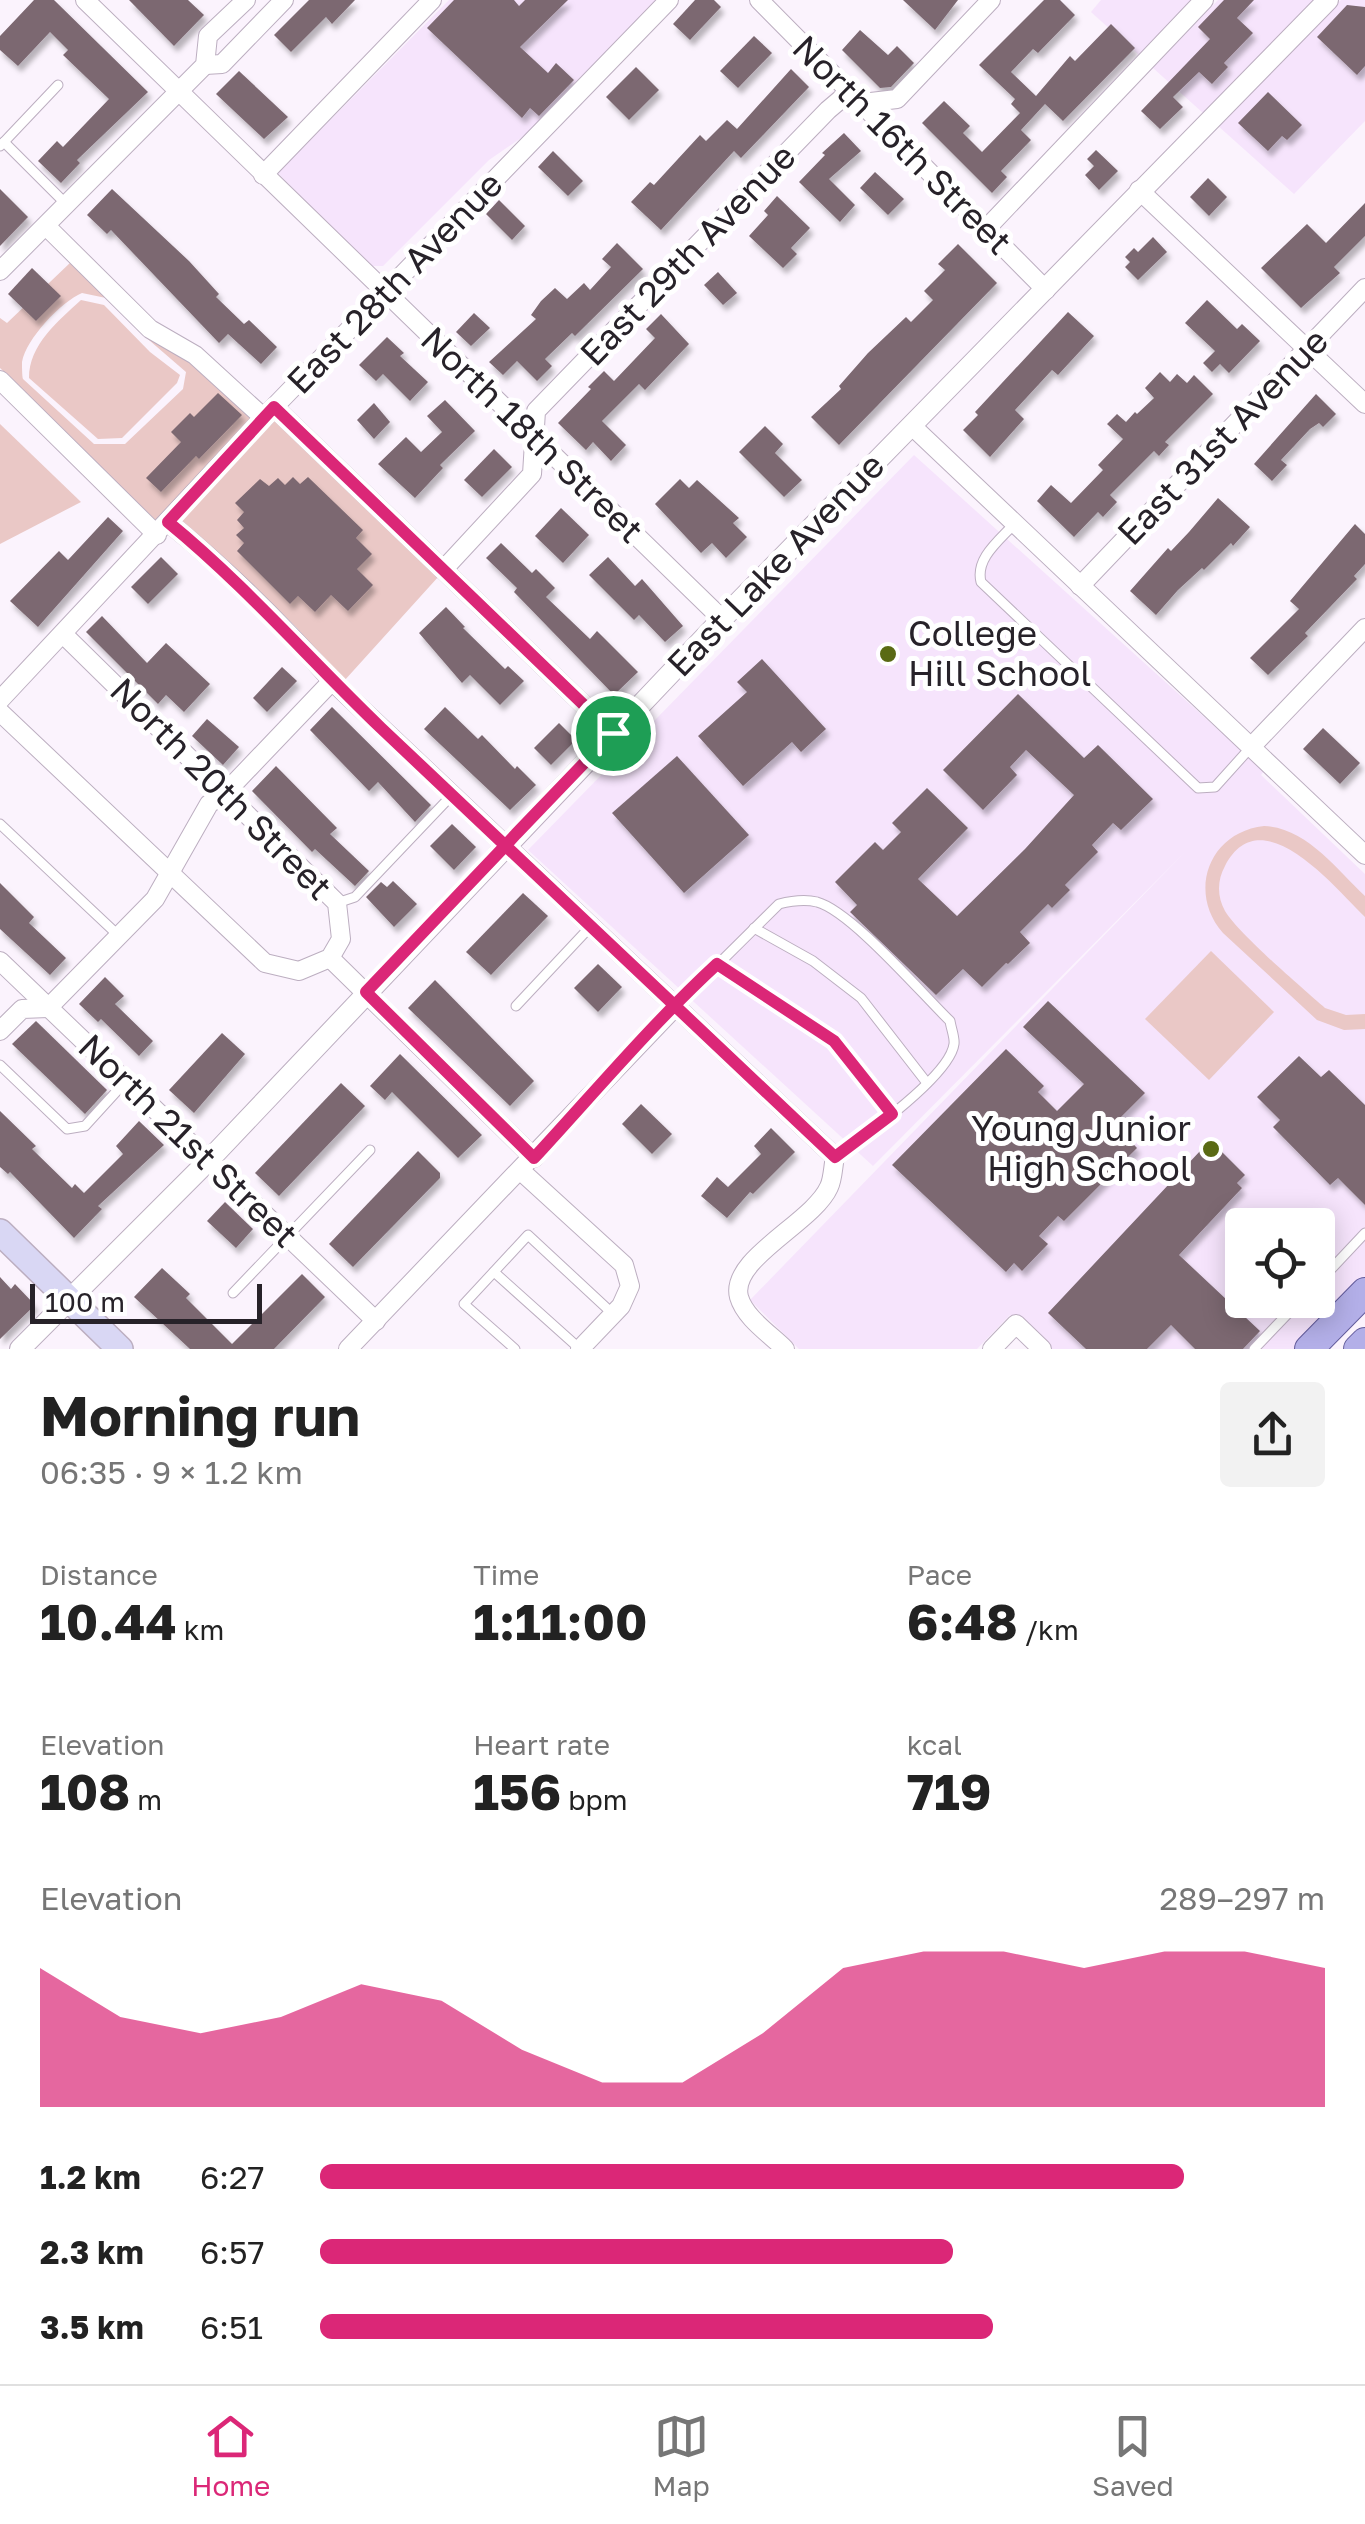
<!DOCTYPE html>
<html lang="en">
<head>
<meta charset="utf-8">
<style>
  :root { --surface:#fff; --page:#f2f2f2; --text:#222; --muted:#767676; --line:#e0e0e0; --accent:#db2777 }
  body { margin:0; font-family:"Golos Text",sans-serif; background:var(--page); color:var(--text); height:100vh; display:flex; flex-direction:column; font-size:38px; white-space:nowrap }
  * { box-sizing:border-box; margin:0 }
  p { font-size:32px; color:var(--muted) }
  .icon { flex:none; width:55px; height:55px; fill:none; stroke:currentColor; stroke-width:2; stroke-linecap:round; stroke-linejoin:round }
  .map { position:relative; height:1349px; overflow:hidden }
  .panel { display:flex; flex-direction:column; background:var(--surface); flex:1 }
  .panel>* { flex:none }
  .fabs { position:absolute; left:1225px; top:1208px; display:grid; gap:20px }
  .fabs a { display:grid; place-items:center; width:110px; height:110px; border-radius:10px; background:var(--surface); box-shadow:0 5px 25px #0003; font-size:50px }
  .scale { position:absolute; left:30px; bottom:25px; width:232px; box-sizing:border-box; padding-left:10px; border:5px solid #272229; border-top:0; font-size:28px; line-height:35px; white-space:nowrap; color:#272229; -webkit-text-stroke:8px #fff; paint-order:stroke }
  .pin { position:absolute; display:grid; place-items:center; width:85px; height:85px; color:#fff; margin:-42px; border:5px solid #fff; border-radius:50%; box-shadow:0 2px 10px #0007 }
  .round { display:grid; place-items:center; flex:none; width:105px; height:105px; border-radius:10px; background:var(--page) }
  .headline { display:flex; align-items:center; justify-content:space-between; height:170px; padding:0 40px }
  h1 { font-size:55px; font-weight:700; line-height:75px }
  .metrics { display:grid; grid-template-columns:repeat(3,1fr); gap:15px; height:170px; padding:10px 40px }
  .metrics div { display:grid; align-content:center }
  .metrics b { font-size:50px; font-weight:700 }
  .metrics small { font-size:28px; font-weight:400 }
  .metrics p { font-size:28px }
  .chart { height:280px; padding:20px 40px }
  .chart p { display:flex; justify-content:space-between }
  .chart svg { width:100%; height:180px; margin-top:10px; fill:var(--accent); opacity:.7 }
  ul { padding:0 40px; list-style:none; font-size:32px }
  li { display:grid; grid-template-columns:160px 120px 1fr; align-items:center; height:75px }
  li i { height:25px; border-radius:12px; background:var(--accent) }
  .dock { display:flex; justify-content:space-around; align-items:center; height:140px; border-top:2px solid var(--line); background:var(--surface); font-size:28px; color:var(--muted) }
  .dock a { display:grid; justify-items:center; gap:5px }
  .dock .active { color:var(--accent) }
  .map>svg:first-child { display:block }
  .built { fill:#f6e4fc; fill-rule:evenodd }
  .green { fill:#eac8c6 }
  .building { fill:#7c6871; filter:url(#shadow) }
  .lines { fill:none; stroke-linecap:round; stroke-linejoin:round }
  .service-casing { stroke:#bcaec0; stroke-width:11 }
  .minor-casing { stroke:#bcaec0; stroke-width:20 }
  .tertiary-casing { stroke:#bcaec0; stroke-width:22 }
  .secondary-casing { stroke:#bcaec0; stroke-width:28 }
  .primary-casing { stroke:#625b9b; stroke-width:30 }
  .service { stroke:#fff; stroke-width:9 }
  .minor { stroke:#fff; stroke-width:18 }
  .tertiary { stroke:#fff; stroke-width:20 }
  .secondary { stroke:#d9d7f4; stroke-width:25 }
  .primary { stroke:#b3afe8; stroke-width:28 }
  .route-casing { stroke:#fff; stroke-width:20 }
  .route { stroke:#db2777; stroke-width:12 }
  .poi-dot { fill:#5a6a14; stroke:#fff; stroke-width:4 }
  .labels { text-anchor:middle; stroke-width:10; stroke-linejoin:round; paint-order:stroke }
  .street-label { font-size:35px; fill:#272229; stroke:#fff }
  .poi-label { font-size:35px; fill:#272229; stroke:#fff; text-anchor:start }
</style>
</head>
<body>
<div class="map">
<svg width="1365" height="1349" viewBox="0 0 1365 1349">
  <defs>
    <filter id="shadow"><feDropShadow dx="3.5" dy="6" stdDeviation="2.5" flood-color="#0004"/></filter>
  </defs>
  <rect width="100%" height="100%" fill="#fbf3fd"/>
  <g class="built">
    <polygon points="449,0 660,0 531,131 489,160 383,266 369,266 278,173"/>
    <polygon points="1101,0 1193,0 1140,56 1091,12"/>
    <polygon points="1218,0 1315,0 1203,113 1153,68"/>
    <polygon points="1341,0 1365,0 1365,121 1294,194 1217,125"/>
    <path d="M914,455L1264,771L1261,775L1365,874V1278L1298,1349H1048L1010,1315L977,1349H799L750,1300L1186,851L873,1166L528,850ZM1242,1225H1318V1300H1242Z"/>
  </g>
  <g class="green">
    <path d="M71,262L139,330L106,298L82,293C61,302 26,339 22,362C22,364 22,377 23,379L94,444H125L183,389L186,372L142,334L191,362L252,418L156,522L0,368V318L7,323Z"/>
    <path d="M81,300L104,305L150,352L180,375L177,383L122,438L98,439L29,378C29,345 58,321 81,300Z"/>
    <polygon points="275,419 439,576 344,681 296,627 227,560 181,522"/>
    <polygon points="0,424 81,502 0,544"/>
    <path d="M1264,826C1307,828 1336,869 1365,896V917C1335,888 1261,796 1225,866C1217,880 1217,897 1225,911C1239,934 1302,988 1325,1008L1346,1015L1365,1014V1029L1344,1030L1317,1020L1223,933C1187,892 1209,832 1264,826Z"/>
    <polygon points="1211,951 1274,1012 1209,1080 1145,1019"/>
  </g>
  <g class="building">
    <polygon points="34,0 54,0 148,92 77,160 80,163 61,183 38,161 57,141 63,147 109,99 63,55 68,50 50,32 18,66 0,50 0,36"/>
    <polygon points="129,0 188,0 204,15 174,46"/>
    <polygon points="309,0 355,0 332,24 326,17 291,52 274,35"/>
    <polygon points="454,0 514,0 519,6 525,0 568,0 520,47 548,73 556,63 574,80 539,116 530,108 522,118 427,28"/>
    <polygon points="695,0 714,0 721,7 690,40 673,24"/>
    <polygon points="903,0 958,0 935,30"/>
    <polygon points="1044,0 1060,0 1075,15 1038,53 1033,49 1011,72 1036,96 1070,56 1075,61 1111,24 1135,48 1063,121 1045,104 1021,130 1031,140 1001,171 1007,177 992,193 922,123 944,101 970,126 963,133 982,152 1020,113 1011,104 1015,99 979,65"/>
    <polygon points="1224,0 1254,0 1237,18 1253,33 1224,63 1228,67 1212,84 1199,72 1173,97 1183,107 1160,129 1141,111 1210,39 1198,27"/>
    <polygon points="1347,5 1365,7 1365,66 1357,75 1317,37"/>
    <polygon points="860,30 888,55 897,46 914,63 891,87 880,88 842,50"/>
    <polygon points="754,36 772,53 738,88 720,71"/>
    <polygon points="636,67 659,90 629,120 606,97"/>
    <polygon points="791,69 809,87 741,158 734,151 661,230 631,202 650,182 654,185 700,135 706,141 727,120 737,129"/>
    <polygon points="239,71 288,117 264,139 216,94"/>
    <polygon points="1268,92 1302,125 1287,140 1282,136 1268,151 1238,123"/>
    <polygon points="844,133 861,151 829,179 855,205 840,222 799,182 825,155 822,153"/>
    <polygon points="1096,150 1118,171 1099,190 1085,175 1094,166 1087,159"/>
    <polygon points="553,151 583,181 568,196 538,167"/>
    <polygon points="875,172 904,199 888,215 860,188"/>
    <polygon points="1208,178 1227,197 1209,216 1190,197"/>
    <polygon points="0,189 28,217 0,246"/>
    <polygon points="112,189 189,261 219,294 216,297 244,324 249,320 277,347 261,364 228,334 219,343 111,230 107,234 87,215"/>
    <polygon points="777,196 810,228 791,248 797,254 783,268 749,236 768,215 764,211"/>
    <polygon points="499,200 525,226 512,240 486,214"/>
    <polygon points="1365,203 1365,236 1334,267 1340,273 1301,308 1261,268 1307,224 1326,243"/>
    <polygon points="1153,237 1167,252 1138,280 1125,267 1130,262 1125,257 1134,248 1138,252"/>
    <polygon points="617,243 643,269 575,336 572,333 545,359 552,366 537,381 517,361 503,375 489,362 536,319 531,315 541,301 555,288 567,299 584,283 590,290 611,267 602,259"/>
    <polygon points="958,244 997,283 839,445 811,417 841,389 839,386 868,353 906,317 911,322 933,300 924,291 945,270 938,264"/>
    <polygon points="32,268 61,296 36,321 8,294"/>
    <polygon points="718,272 737,293 723,305 704,285"/>
    <polygon points="1207,300 1237,329 1242,324 1260,341 1229,373 1220,364 1212,372 1203,363 1215,351 1185,323"/>
    <polygon points="1068,312 1094,336 1058,375 1052,370 1015,410 1024,419 990,457 963,430 978,415 975,412"/>
    <polygon points="474,313 490,328 471,346 456,332"/>
    <polygon points="661,314 689,344 645,390 639,384 602,421 626,445 611,461 593,442 586,450 558,423 591,389 588,387 604,371 614,381 655,338 646,329"/>
    <polygon points="387,337 404,353 400,356 428,382 410,401 383,374 376,381 359,365"/>
    <polygon points="1160,372 1170,382 1177,374 1187,383 1194,375 1213,394 1165,442 1169,445 1159,456 1154,451 1110,495 1117,502 1103,517 1098,512 1074,537 1037,501 1051,485 1071,503 1103,470 1098,465 1123,439 1107,424 1117,414 1126,422 1135,412 1137,414 1154,398 1145,388"/>
    <polygon points="218,393 242,415 199,459 196,456 161,492 146,478 181,442 171,432 190,413 194,417"/>
    <polygon points="1316,394 1336,414 1323,427 1319,423 1310,429 1281,460 1287,465 1272,481 1254,464"/>
    <polygon points="445,400 475,431 440,465 443,468 415,498 378,464 406,437 421,452 442,432 427,416"/>
    <polygon points="374,403 390,422 374,439 357,420"/>
    <polygon points="765,426 783,444 775,453 802,480 784,497 739,452"/>
    <polygon points="494,449 512,467 482,497 464,480"/>
    <polygon points="293,477 300,484 308,477 363,530 356,538 372,554 357,569 373,585 348,611 331,595 315,612 298,596 290,604 237,551 244,543 236,535 244,528 237,520 244,512 235,503 260,479 269,486 278,478 285,485"/>
    <polygon points="680,479 689,488 697,480 739,518 733,523 747,537 726,558 712,543 701,553 655,504"/>
    <polygon points="1218,498 1250,527 1233,546 1231,543 1204,570 1202,568 1178,590 1156,615 1130,591 1168,548 1171,551 1189,532"/>
    <polygon points="561,508 589,535 563,563 535,536"/>
    <polygon points="108,517 123,531 38,627 10,601 59,551 68,560"/>
    <polygon points="1355,524 1365,534 1365,564 1354,576 1357,579 1305,633 1308,636 1268,675 1250,658 1299,609 1290,601"/>
    <polygon points="501,543 532,573 536,569 555,588 546,597 590,639 597,631 638,672 614,695 514,592 517,588 486,558"/>
    <polygon points="161,557 178,574 148,604 131,587"/>
    <polygon points="608,557 635,586 642,579 683,626 665,642 639,615 634,620 589,575"/>
    <polygon points="446,607 465,627 463,628 505,669 508,666 524,681 500,705 470,675 462,683 419,633"/>
    <polygon points="102,616 147,663 166,643 210,684 184,712 166,695 158,704 86,632"/>
    <polygon points="762,659 826,729 801,752 792,742 743,786 698,736 747,692 737,682"/>
    <polygon points="282,667 297,681 267,712 253,698"/>
    <polygon points="1018,694 1084,758 1098,745 1153,799 1121,830 1113,823 1092,845 1098,852 1065,885 1070,890 1052,908 1048,904 1020,932 1030,943 1008,964 1006,963 982,987 963,969 936,995 850,912 857,905 835,882 875,842 883,850 901,832 892,823 927,788 968,828 918,879 957,916 1025,849 1074,795 1026,750 1010,767 1017,775 983,810 943,770"/>
    <polygon points="332,707 431,805 415,822 378,782 369,791 310,730"/>
    <polygon points="445,707 478,739 482,735 515,769 517,766 536,785 510,810 424,729"/>
    <polygon points="207,719 239,747 223,765 192,736"/>
    <polygon points="559,723 576,740 551,765 534,748"/>
    <polygon points="1323,728 1360,763 1340,784 1303,749"/>
    <polygon points="677,756 749,835 684,893 612,813"/>
    <polygon points="276,766 337,828 330,834 369,871 355,886 315,849 312,852 252,791"/>
    <polygon points="452,824 476,847 454,870 430,846"/>
    <polygon points="393,881 417,904 394,927 366,897 381,882 387,887"/>
    <polygon points="0,883 34,917 29,923 66,958 50,975 0,929"/>
    <polygon points="523,893 548,916 491,975 466,952"/>
    <polygon points="598,964 622,987 598,1012 574,988"/>
    <polygon points="105,977 124,996 115,1004 153,1041 139,1056 101,1019 98,1022 79,1004"/>
    <polygon points="435,980 534,1081 510,1106 408,1008"/>
    <polygon points="1048,1001 1145,1093 1114,1124 1137,1148 1064,1221 1058,1216 1039,1236 1048,1244 1022,1271 1014,1263 1006,1272 892,1165 1006,1049 1044,1086 1038,1092 1057,1111 1084,1084 1023,1027"/>
    <polygon points="36,1021 107,1090 85,1114 12,1044"/>
    <polygon points="222,1033 245,1054 194,1113 169,1090"/>
    <polygon points="400,1054 482,1135 458,1158 392,1092 385,1100 370,1086"/>
    <polygon points="1299,1056 1321,1077 1329,1070 1365,1105 1365,1205 1338,1178 1330,1185 1273,1127 1280,1120 1257,1097"/>
    <polygon points="341,1083 365,1106 279,1196 255,1173"/>
    <polygon points="641,1104 672,1134 652,1154 622,1124"/>
    <polygon points="0,1111 36,1146 32,1149 72,1188 75,1184 84,1193 123,1154 116,1146 139,1121 164,1145 98,1206 102,1209 74,1238 10,1172 8,1174 0,1167"/>
    <polygon points="771,1128 795,1152 753,1194 750,1192 727,1218 701,1196 717,1177 728,1187 761,1154 754,1146"/>
    <polygon points="1216,1146 1245,1175 1237,1183 1242,1188 1179,1255 1260,1331 1243,1349 1195,1349 1171,1325 1147,1349 1086,1349 1048,1313 1201,1150 1207,1156"/>
    <polygon points="418,1151 440,1173 440,1178 353,1267 329,1244"/>
    <polygon points="225,1202 253,1229 236,1248 207,1221"/>
    <polygon points="162,1268 190,1294 186,1298 232,1344 302,1274 325,1297 274,1349 190,1349 134,1297"/>
    <polygon points="0,1277 11,1289 15,1284 35,1305 0,1339"/>
  </g>
  <g class="lines">
    <defs>
      <g id="service">
        <polyline points="4,142 58,85"/>
        <polyline points="0,146 4,142 67,205"/>
        <path d="M1015,523C1000,540 975,558 981,582L1198,788L1215,787L1251,747"/>
        <polyline points="0,824 119,936"/>
        <polyline points="337,903 355,897 452,795"/>
        <polyline points="754,928 813,961 861,998 927,1083"/>
        <polyline points="717,964 834,1041 892,1114"/>
        <polyline points="516,1006 591,926"/>
        <path d="M676,1006L779,904C791,901 804,899 817,902C851,911 922,994 950,1021C951,1028 955,1038 954,1044C950,1076 862,1138 835,1157"/>
        <polyline points="0,1065 67,1129 85,1126 126,1081"/>
        <polyline points="494,1272 580,1349"/>
        <polyline points="1318,1283 1365,1233"/>
        <polyline points="233,1293 370,1150"/>
        <polyline points="515,1349 464,1304 528,1235 613,1314"/>
        <polyline points="1254,1349 1301,1300"/>
      </g>
      <g id="minor">
        <polyline points="85,0 722,619"/>
        <polyline points="759,0 1046,290"/>
        <polyline points="205,65 222,64 284,0"/>
        <polyline points="263,175 432,0"/>
        <polyline points="1139,190 1365,404"/>
        <polyline points="46,226 150,329 195,355 264,418"/>
        <polyline points="985,230 1204,0"/>
        <polyline points="0,271 205,65 208,36 246,0"/>
        <polyline points="0,380 157,535"/>
        <polyline points="274,407 613,733"/>
        <polyline points="912,426 1365,855"/>
        <path d="M168,522C228,571 281,623 332,681L835,1157C833,1166 833,1179 829,1187C813,1223 729,1259 739,1297C745,1318 770,1334 785,1349"/>
        <polyline points="443,570 532,474 536,411 828,110 841,99 862,103 897,99 991,0"/>
        <polyline points="1080,586 1365,288"/>
        <polyline points="0,700 274,407 669,0"/>
        <polyline points="0,712 265,963 299,971 330,958 341,939 337,903 63,634"/>
        <polyline points="1251,747 1365,628"/>
        <polyline points="330,958 534,1158"/>
        <polyline points="0,961 376,1321"/>
        <polyline points="0,1031 22,1009 48,1008 155,899 209,804 226,792 332,681"/>
        <polyline points="521,1171 624,1265 630,1286 621,1306 580,1349"/>
        <polyline points="348,1349 676,1006"/>
        <polyline points="992,1349 1016,1324 1042,1349"/>
      </g>
      <polyline id="tertiary" points="20,1349 210,1159 722,619 1328,0"/>
      <polyline id="secondary" points="0,1232 120,1349"/>
      <g id="primary">
        <polyline points="1309,1349 1365,1292"/>
        <polyline points="1358,1349 1365,1342"/>
      </g>
    </defs>
    <use href="#service" class="service-casing"/>
    <use href="#minor" class="minor-casing"/>
    <use href="#tertiary" class="tertiary-casing"/>
    <use href="#secondary" class="secondary-casing"/>
    <use href="#primary" class="primary-casing"/>
    <use href="#service" class="service"/>
    <use href="#minor" class="minor"/>
    <use href="#tertiary" class="tertiary"/>
    <use href="#secondary" class="secondary"/>
    <use href="#primary" class="primary"/>
  </g>
  <g class="lines">
    <defs>
      <path id="route" d="M613,733L274,407L168,522C245,585 309,659 381,728C532,871 684,1013 835,1157L892,1114L834,1041L717,964C652,1024 594,1093 534,1158L366,992L505,846L516,834L613,733"/>
    </defs>
    <use href="#route" class="route-casing"/>
    <use href="#route" class="route"/>
  </g>
  <g class="poi-dot">
    <circle cx="888" cy="654" r="10"/>
    <circle cx="1211" cy="1149" r="10"/>
  </g>
  <g class="labels">
    <g class="street-label">
      <text transform="translate(902 145) rotate(45)" y="12">North 16th Street</text>
      <text transform="translate(688 255) rotate(-46)" y="12">East 29th Avenue</text>
      <text transform="translate(395 283) rotate(-46)" y="12">East 28th Avenue</text>
      <text transform="translate(532 435) rotate(44)" y="12">North 18th Street</text>
      <text transform="translate(1223 437) rotate(-46)" y="12">East 31st Avenue</text>
      <text transform="translate(776 565) rotate(-46)" y="12">East Lake Avenue</text>
      <text transform="translate(221 789) rotate(45)" y="12">North 20th Street</text>
      <text transform="translate(188 1141) rotate(44)" y="12">North 21st Street</text>
    </g>
    <g class="poi-label">
      <text x="908" y="646">College<tspan x="908" dy="40">Hill School</tspan></text>
      <text x="1191" y="1141" text-anchor="end">Young Junior<tspan x="1191" dy="40">High School</tspan></text>
    </g>
  </g>
</svg>
<div class="fabs">
<a><svg class="icon" aria-label="locate" viewBox="0 0 24 24"><circle cx="12" cy="12" r="6"/><path d="M12 2v4M12 18v4M2 12h4M18 12h4"/></svg></a>
</div>
<div class="scale">100 m</div>
<div class="pin" style="left:613px;top:733px;background:#1e9e55"><svg class="icon" aria-label="arrive" viewBox="0 0 24 24"><path d="M6 21V4h12l-3 4 3 4H6"/></svg></div>
</div>
<section class="panel">
<div class="headline"><div><h1>Morning run</h1><p>06:35 · 9 × 1.2 km</p></div><a class="round"><svg class="icon" aria-label="share" viewBox="0 0 24 24"><path d="M12 15V3M7 8l5-5 5 5M5 13v7h14v-7"/></svg></a></div>
<div class="metrics">
<div><p>Distance</p><b>10.44<small> km</small></b></div>
<div><p>Time</p><b>1:11:00</b></div>
<div><p>Pace</p><b>6:48<small> /km</small></b></div>
</div>
<div class="metrics">
<div><p>Elevation</p><b>108<small> m</small></b></div>
<div><p>Heart rate</p><b>156<small> bpm</small></b></div>
<div><p>kcal</p><b>719</b></div>
</div>
<div class="chart"><p><span>Elevation</span>289–297 m</p>
<svg viewBox="0 0 160 44" preserveAspectRatio="none"><path d="M0 44V10L10 22L20 26L30 22L40 14L50 18L60 30L70 38L80 38L90 26L100 10L110 6L120 6L130 10L140 6L150 6L160 10V44z"/></svg>
</div>
<ul>
<li><b>1.2 km</b>6:27<i style="width:86%"></i></li>
<li><b>2.3 km</b>6:57<i style="width:63%"></i></li>
<li><b>3.5 km</b>6:51<i style="width:67%"></i></li>
</ul>
</section>
<nav class="dock">
<a class="active"><svg class="icon" aria-label="home" viewBox="0 0 24 24"><path d="M3 11l9-7 9 7M6 9v11h12V9"/></svg>Home</a>
<a><svg class="icon" aria-label="map" viewBox="0 0 24 24"><path d="M3 6l6-2 6 2 6-2v14l-6 2-6-2-6 2zM9 4v14M15 6v14"/></svg>Map</a>
<a><svg class="icon" aria-label="saved" viewBox="0 0 24 24"><path d="M7 4h10v16l-5-4-5 4z"/></svg>Saved</a>
</nav>
</body>
</html>
